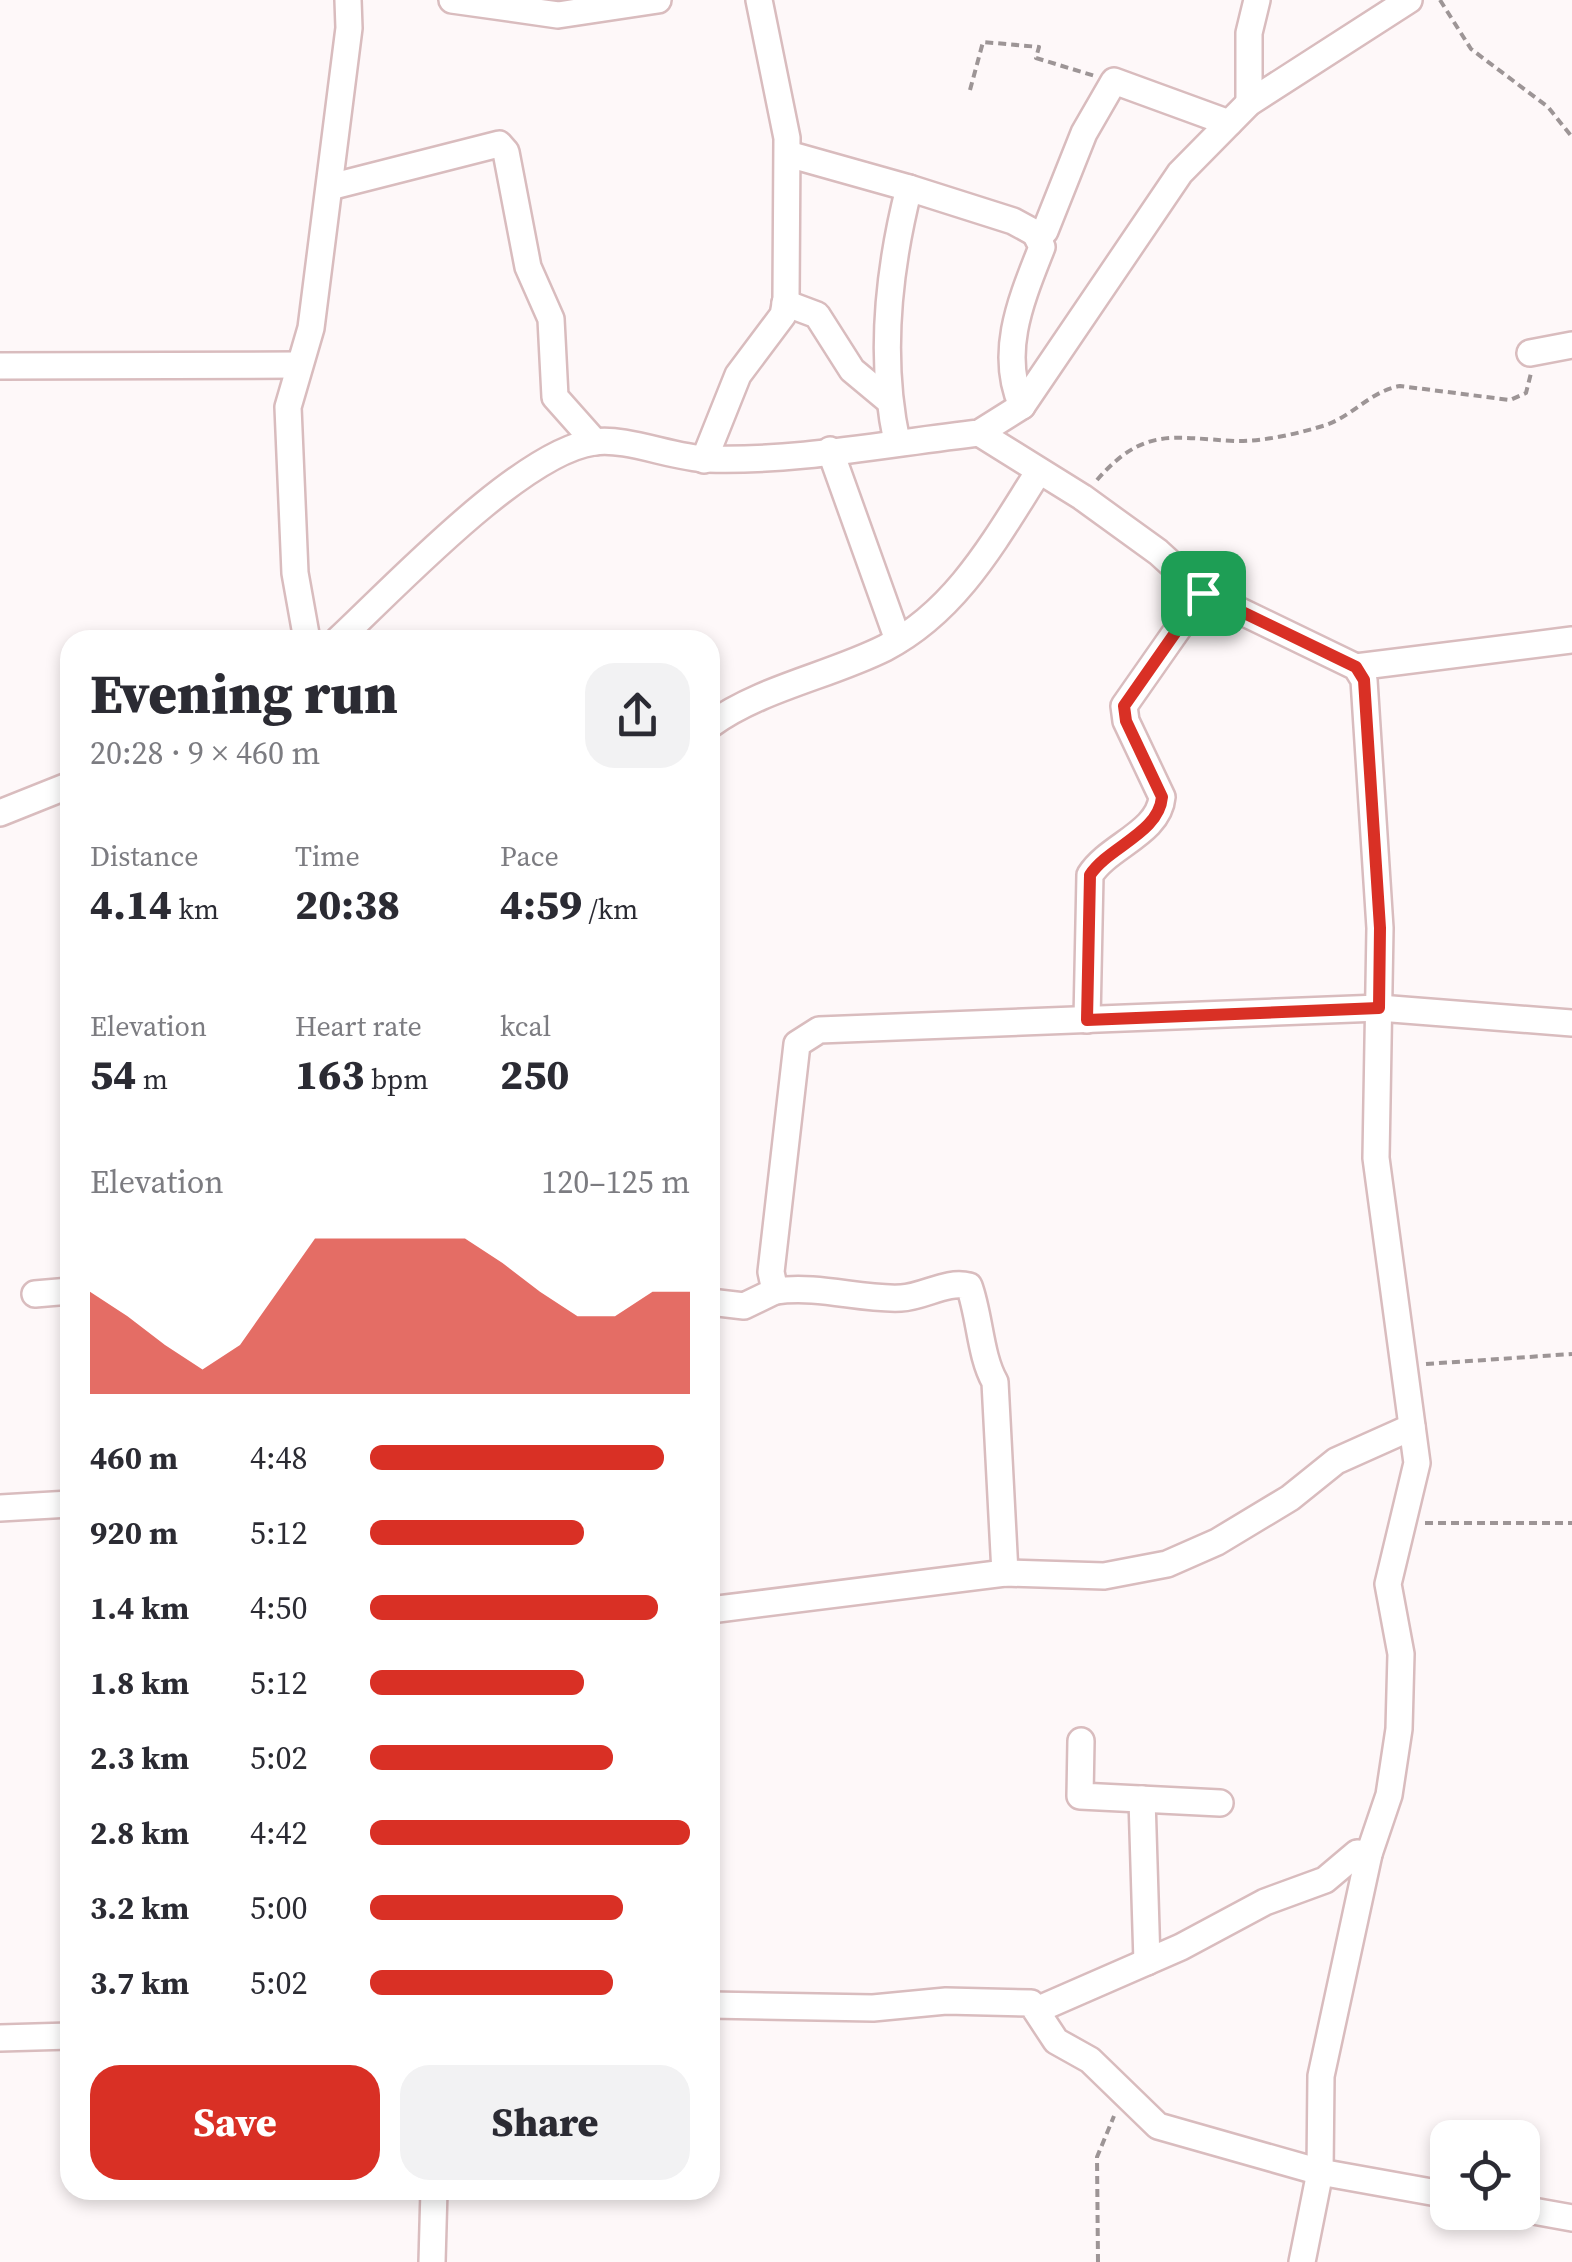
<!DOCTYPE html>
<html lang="en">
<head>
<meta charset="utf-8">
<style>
  :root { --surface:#fff; --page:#f2f2f3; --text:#2b2b33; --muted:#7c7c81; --accent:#d93025 }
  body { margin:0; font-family:"Source Serif 4",serif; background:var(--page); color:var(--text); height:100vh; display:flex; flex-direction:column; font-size:38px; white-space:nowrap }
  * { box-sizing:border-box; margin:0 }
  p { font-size:32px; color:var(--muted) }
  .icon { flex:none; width:55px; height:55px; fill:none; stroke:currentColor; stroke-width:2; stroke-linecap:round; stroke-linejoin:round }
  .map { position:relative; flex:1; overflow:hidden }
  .side { position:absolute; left:60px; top:630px; width:660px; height:1570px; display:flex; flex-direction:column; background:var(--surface); border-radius:30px; box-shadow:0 5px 15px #0003 }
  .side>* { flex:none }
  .tools { position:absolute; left:1430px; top:2120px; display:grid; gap:20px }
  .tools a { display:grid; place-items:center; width:110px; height:110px; border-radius:20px; background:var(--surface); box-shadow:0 5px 15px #0003; font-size:50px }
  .pin { position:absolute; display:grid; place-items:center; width:85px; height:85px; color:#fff; margin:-42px; border-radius:20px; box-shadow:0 5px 15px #0006 }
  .round { display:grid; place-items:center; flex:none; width:105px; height:105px; border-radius:30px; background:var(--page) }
  .summary { display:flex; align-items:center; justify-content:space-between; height:170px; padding:0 30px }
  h1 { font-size:55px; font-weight:800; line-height:75px }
  .metrics { display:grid; grid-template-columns:repeat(3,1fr); gap:15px; height:170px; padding:10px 30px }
  .metrics div { display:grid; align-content:center }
  .metrics b { font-size:42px; font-weight:800 }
  .metrics small { font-size:28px; font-weight:400 }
  .metrics p { font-size:28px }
  .chart { height:280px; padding:20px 30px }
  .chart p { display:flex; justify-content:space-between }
  .chart svg { width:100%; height:180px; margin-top:10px; fill:var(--accent); opacity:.7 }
  .action { display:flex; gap:20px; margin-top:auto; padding:20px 30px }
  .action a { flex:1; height:115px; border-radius:30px; background:var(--accent); color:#fff; font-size:40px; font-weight:800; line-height:115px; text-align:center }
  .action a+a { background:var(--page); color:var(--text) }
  ul { padding:0 30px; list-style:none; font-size:32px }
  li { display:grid; grid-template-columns:160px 120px 1fr; align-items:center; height:75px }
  li i { height:25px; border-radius:12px; background:var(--accent) }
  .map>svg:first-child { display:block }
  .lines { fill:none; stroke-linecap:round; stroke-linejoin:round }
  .minor-casing { stroke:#d9bcbe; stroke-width:30 }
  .path { stroke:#9d9596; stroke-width:4; stroke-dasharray:8 5; stroke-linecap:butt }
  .minor { stroke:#fff; stroke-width:25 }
  .route-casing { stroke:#fff; stroke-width:20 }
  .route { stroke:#d93025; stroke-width:12 }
</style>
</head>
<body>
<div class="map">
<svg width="1572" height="2262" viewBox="0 0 1572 2262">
  <rect width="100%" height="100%" fill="#fef8f9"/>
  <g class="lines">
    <defs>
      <g id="minor">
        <polyline points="452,0 558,15 658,0"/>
        <polyline points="1249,103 1249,33 1257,0"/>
        <polyline points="788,154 909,188"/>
        <polyline points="330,187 499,144 506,152 528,267 551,319 555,397 595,442"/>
        <polyline points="785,303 817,315 852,370 888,400"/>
        <polyline points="1530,353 1572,345"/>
        <polyline points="0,366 298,365"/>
        <path d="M1022,406C998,352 1022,298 1042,247L1035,233"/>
        <polyline points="979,433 1082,497 1158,552 1203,593 1356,667 1364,680 1380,928 1376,1158 1417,1463 1388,1584 1401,1654 1399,1729 1389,1795 1369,1854 1321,2076 1320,2172 1302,2262"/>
        <path d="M897,442C879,359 888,271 909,188L1013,221L1035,233L1045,231L1084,133L1114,81L1229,123"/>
        <polyline points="830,450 898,640"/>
        <polyline points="704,460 738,375 783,315 786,299 787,138 759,0"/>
        <polyline points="307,640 295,573 288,407 311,328 349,28 348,0"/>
        <path d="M338,640C394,588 521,452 594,442C626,437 673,458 707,459C796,462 890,443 979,433L1022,406L1180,173L1249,103L1409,0"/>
        <polyline points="1356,667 1572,640"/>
        <path d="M710,725C761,688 829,676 885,648C958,610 996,538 1039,471"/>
        <polyline points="0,813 70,785"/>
        <path d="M1087,1020L1090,875C1108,846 1159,833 1162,797L1126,721L1124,706L1203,593"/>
        <path d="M775,1291C822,1285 859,1300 901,1298C924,1297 947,1280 969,1286C980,1316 980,1356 995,1382L1005,1573"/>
        <polyline points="35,1294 70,1291"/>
        <polyline points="710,1302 744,1306 775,1291 771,1272 797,1044 819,1030 1379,1008 1572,1023"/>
        <polyline points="0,1508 70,1504"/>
        <polyline points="710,1610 1005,1573 1104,1576 1167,1564 1217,1542 1290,1498 1336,1461 1412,1427"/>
        <polyline points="1081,1741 1080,1796 1220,1803"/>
        <polyline points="1142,1799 1147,1962"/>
        <polyline points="710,2005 873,2008 946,2001 1031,2003 1056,2041 1090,2060 1158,2126 1320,2172 1448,2195"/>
        <polyline points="1039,2009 1181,1947 1265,1902 1325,1880 1357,1853 1369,1854"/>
        <polyline points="0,2038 70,2036"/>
        <polyline points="1522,2209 1572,2218"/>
        <polyline points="432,2262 434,2190"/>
      </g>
    </defs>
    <use href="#minor" class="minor-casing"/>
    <g class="path">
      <polyline points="1440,0 1471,49 1548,107 1572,137"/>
      <polyline points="970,90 983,42 1039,47 1036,58 1095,76"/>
      <path d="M1097,480C1144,426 1173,438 1235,441C1263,442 1300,433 1326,425C1354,415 1371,391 1400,386L1510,400L1526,393L1531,373"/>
      <polyline points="1426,1364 1572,1354"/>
      <polyline points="1425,1523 1572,1523"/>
      <polyline points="1098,2262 1097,2157 1114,2116"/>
    </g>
    <use href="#minor" class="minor"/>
  </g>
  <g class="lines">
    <defs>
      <path id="route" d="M1203,593L1356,667L1364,680L1380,928L1379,1008L1087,1020L1090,875C1108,847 1159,833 1162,797L1126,721L1124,706Z"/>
    </defs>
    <use href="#route" class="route-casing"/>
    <use href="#route" class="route"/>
  </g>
</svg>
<div class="tools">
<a><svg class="icon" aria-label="locate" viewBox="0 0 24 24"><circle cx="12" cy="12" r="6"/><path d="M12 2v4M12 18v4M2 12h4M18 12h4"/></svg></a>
</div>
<div class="pin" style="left:1203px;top:593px;background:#1e9e55"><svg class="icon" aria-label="arrive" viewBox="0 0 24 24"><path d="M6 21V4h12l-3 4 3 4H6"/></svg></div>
<section class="side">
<div class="summary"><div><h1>Evening run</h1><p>20:28 · 9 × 460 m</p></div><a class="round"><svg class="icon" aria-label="share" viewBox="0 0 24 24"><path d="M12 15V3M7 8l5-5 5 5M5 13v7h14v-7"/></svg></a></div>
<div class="metrics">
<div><p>Distance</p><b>4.14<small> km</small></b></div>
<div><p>Time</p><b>20:38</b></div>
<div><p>Pace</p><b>4:59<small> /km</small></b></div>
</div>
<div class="metrics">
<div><p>Elevation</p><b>54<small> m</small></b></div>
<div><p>Heart rate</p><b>163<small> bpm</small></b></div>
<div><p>kcal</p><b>250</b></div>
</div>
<div class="chart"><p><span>Elevation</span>120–125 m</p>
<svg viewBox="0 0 160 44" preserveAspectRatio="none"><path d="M0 44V19L10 25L20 32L30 38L40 32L50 19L60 6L70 6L80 6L90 6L100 6L110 12L120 19L130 25L140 25L150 19L160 19V44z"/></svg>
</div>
<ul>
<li><b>460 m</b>4:48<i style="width:92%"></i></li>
<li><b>920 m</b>5:12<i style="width:67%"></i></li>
<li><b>1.4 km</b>4:50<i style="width:90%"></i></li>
<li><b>1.8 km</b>5:12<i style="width:67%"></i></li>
<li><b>2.3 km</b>5:02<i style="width:76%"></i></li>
<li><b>2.8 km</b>4:42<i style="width:100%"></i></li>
<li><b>3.2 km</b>5:00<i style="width:79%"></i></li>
<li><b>3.7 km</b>5:02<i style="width:76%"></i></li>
</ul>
<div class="action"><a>Save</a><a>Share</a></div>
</section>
</div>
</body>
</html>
